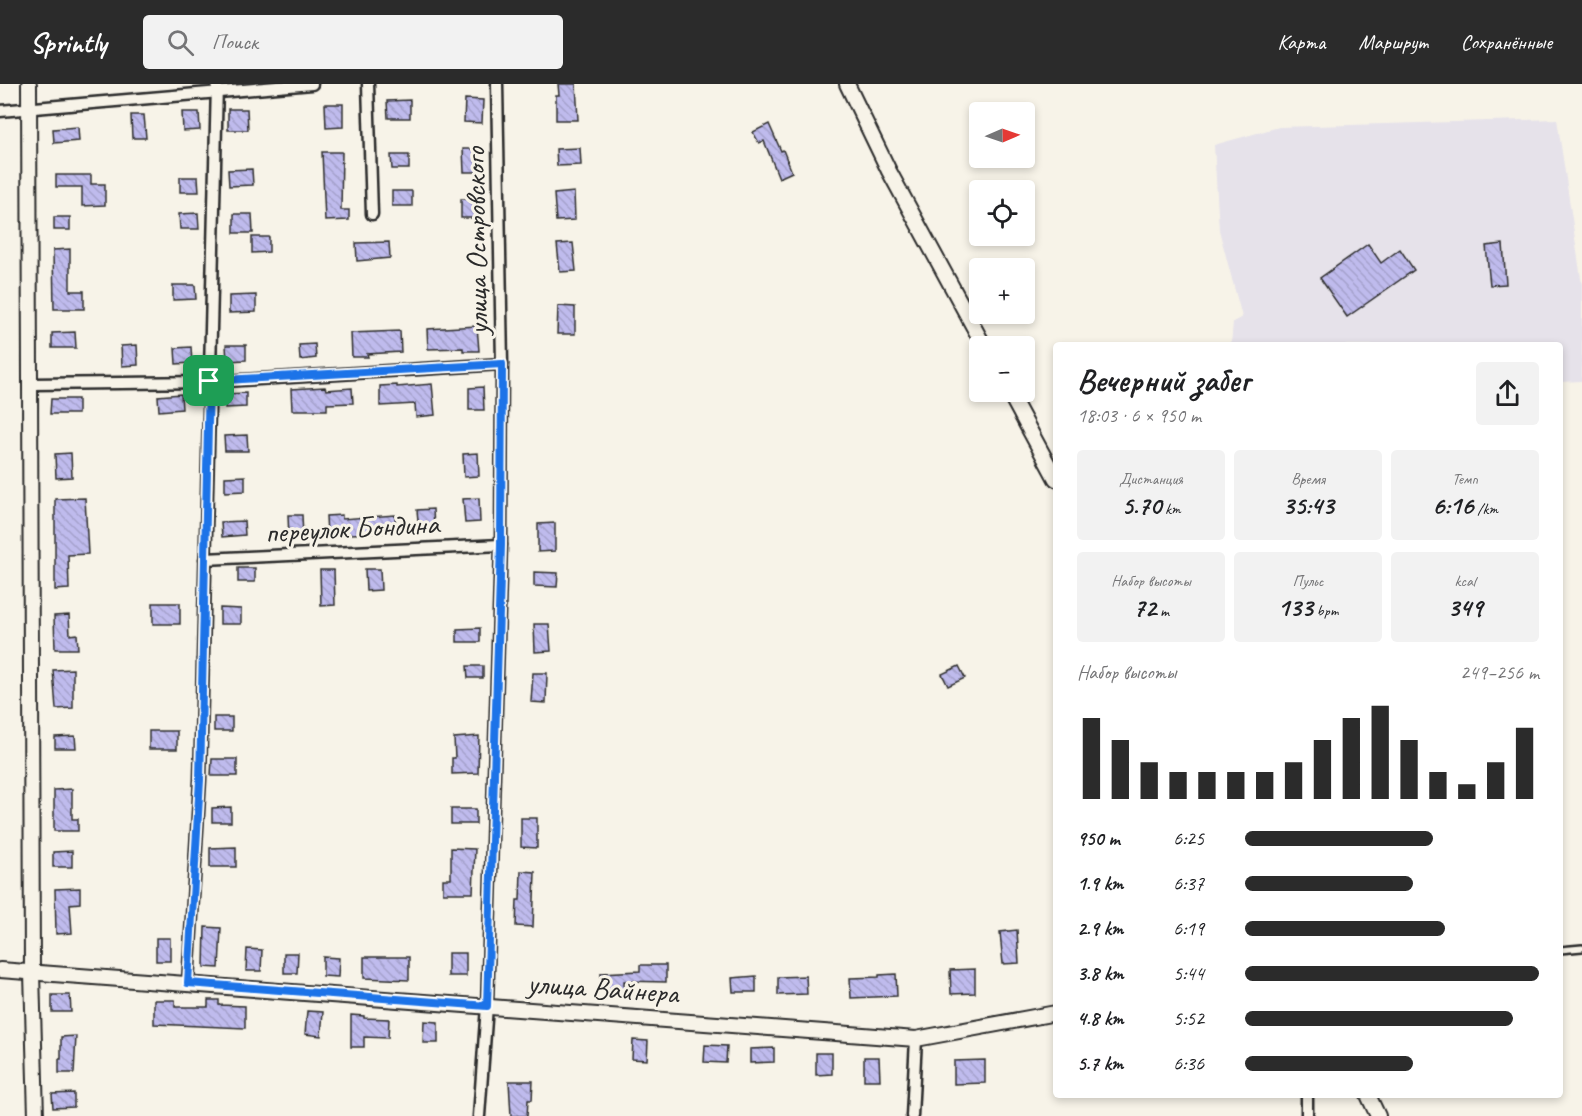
<!DOCTYPE html>
<html lang="ru">
<head>
<meta charset="utf-8">
<style>
  :root { --surface:#fff; --page:#f2f2f2; --text:#202124; --muted:#757577; --accent:#2b2b2b }
  body { margin:0; font-family:Caveat,sans-serif; background:var(--page); color:var(--text); height:100vh; display:flex; flex-direction:column; font-size:22px; white-space:nowrap }
  * { box-sizing:border-box; margin:0 }
  p { font-size:20px; color:var(--muted) }
  .icon { flex:none; width:33px; height:33px; fill:none; stroke:currentColor; stroke-width:2; stroke-linecap:round; stroke-linejoin:round }
  .map { position:relative; flex:1; overflow:hidden }
  .side { position:absolute; left:1053px; top:258px; width:510px; height:756px; display:flex; flex-direction:column; background:var(--surface); border-radius:6px; box-shadow:0 3px 9px #0003 }
  .side>* { flex:none }
  .needle { width:39px; rotate:88deg }
  .fabs { position:absolute; left:969px; top:18px; display:grid; gap:12px }
  .fabs a { display:grid; place-items:center; width:66px; height:66px; border-radius:6px; background:var(--surface); box-shadow:0 3px 9px #0003; font-size:30px }
  .pin { position:absolute; display:grid; place-items:center; width:51px; height:51px; color:#fff; margin:-26px; border-radius:12px; box-shadow:0 3px 9px #0006 }
  .round { display:grid; place-items:center; flex:none; width:63px; height:63px; border-radius:6px; background:var(--page) }
  .headline { display:flex; align-items:center; justify-content:space-between; height:102px; padding:0 24px }
  h1 { font-size:33px; font-weight:600; line-height:45px }
  .stats { display:grid; grid-template-columns:repeat(3,1fr); gap:9px; height:102px; padding:6px 24px }
  .stats div { display:grid; align-content:center; border-radius:6px; background:var(--page); text-align:center }
  .stats b { font-size:26px; font-weight:600 }
  .stats small { font-size:16px; font-weight:400 }
  .stats p { font-size:16px }
  .chart { height:168px; padding:12px 24px }
  .chart p { display:flex; justify-content:space-between }
  .chart svg { width:100%; height:108px; margin-top:6px; stroke:var(--accent); stroke-width:6 }
  ul { padding:0 24px; list-style:none; font-size:20px }
  li { display:grid; grid-template-columns:96px 72px 1fr; align-items:center; height:45px }
  li i { height:15px; border-radius:8px; background:var(--accent) }
  header { display:flex; align-items:center; gap:36px; box-sizing:border-box; height:84px; padding:0 30px; background:var(--accent); color:#fff }
  header strong { font-size:28px }
  nav { display:flex; gap:33px; margin-inline-start:auto; font-size:21px }
  .search { width:420px; height:54px; background:var(--page); display:flex; align-items:center; gap:15px; box-sizing:border-box; padding:0 21px; border-radius:6px; color:var(--muted); font-size:22px }
  .map>svg:first-child { display:block }
  .built { fill:#e6e2ea }
  .building { fill:url(#building-back-hatch); stroke:#2b2b2b; stroke-width:1.5 }
  .lines { fill:none; stroke-linecap:round; stroke-linejoin:round }
  .service-casing { stroke:#2b2b2b; stroke-width:10 }
  .minor-casing { stroke:#2b2b2b; stroke-width:15 }
  .tertiary-casing { stroke:#2b2b2b; stroke-width:18 }
  .service { stroke:#f7f3e8; stroke-width:5 }
  .minor { stroke:#f7f3e8; stroke-width:10 }
  .tertiary { stroke:#f7f3e8; stroke-width:14 }
  .route-casing { stroke:#fff; stroke-width:12 }
  .route { stroke:#1a73e8; stroke-width:8 }
  .labels { text-anchor:middle; stroke-width:6; stroke-linejoin:round; paint-order:stroke }
  .street-label { font-size:30px; fill:#2b2b2b; stroke:#f7f3e8 }
</style>
</head>
<body>
<header>
<strong>Sprintly</strong>
<div class="search"><svg class="icon" aria-label="search" viewBox="0 0 24 24"><circle cx="10" cy="10" r="6"/><path d="M15 15l6 6"/></svg>Поиск</div>
<nav><a>Карта</a><a>Маршрут</a><a>Сохранённые</a></nav>
</header>
<div class="map">
<svg width="1582" height="1032" viewBox="0 0 1582 1032">
  <defs>
    <pattern id="building-back-hatch" width="6" height="6" patternUnits="userSpaceOnUse" patternTransform="scale(1.5)"><rect width="6" height="6" fill="#bfbbed"/><path d="M-1 5l2 2M0 0l6 6M5-1l2 2" fill="none" stroke="#a4a1cb"/></pattern>
  </defs>
  <rect width="100%" height="100%" fill="#f7f3e8"/>
  <filter id="ink" filterUnits="userSpaceOnUse"><feTurbulence type="fractalNoise" baseFrequency=".0167" numOctaves="2"/><feDisplacementMap in="SourceGraphic" scale="12" xChannelSelector="R" yChannelSelector="G"/><feConvolveMatrix kernelMatrix="1 2 1 2 8 2 1 2 1" color-interpolation-filters="sRGB"/></filter>
  <g filter="url(#ink)">
    <polygon class="built" points="1557,35 1582,201 1582,297 1560,298 1560,261 1231,261 1233,238 1242,233 1219,146 1214,61 1279,43"/>
    <g class="building">
      <polygon points="558,0 576,0 578,36 556,36 556,11 559,11"/>
      <polygon points="465,15 483,16 482,39 464,38"/>
      <polygon points="410,16 410,34 388,34 387,17"/>
      <polygon points="325,20 343,20 343,43 326,44"/>
      <polygon points="228,25 247,25 248,46 228,46"/>
      <polygon points="182,28 199,28 200,46 183,47"/>
      <polygon points="131,31 144,31 146,54 132,54"/>
      <polygon points="769,40 781,67 783,66 792,88 779,94 764,57 759,59 753,48"/>
      <polygon points="78,43 79,57 54,59 53,45"/>
      <polygon points="580,64 581,81 557,82 556,65"/>
      <polygon points="463,65 482,65 482,88 464,88"/>
      <polygon points="322,68 342,68 341,126 349,126 349,136 325,137"/>
      <polygon points="391,71 409,71 409,85 392,85"/>
      <polygon points="252,85 253,101 229,102 228,86"/>
      <polygon points="56,91 91,91 91,100 105,100 105,121 82,122 82,103 56,103"/>
      <polygon points="180,93 198,93 199,108 180,108"/>
      <rect x="392" y="107" width="20" height="15"/>
      <polygon points="574,108 575,136 556,137 554,110"/>
      <polygon points="461,115 479,115 480,134 461,134"/>
      <polygon points="198,129 199,145 180,145 179,130"/>
      <polygon points="234,130 252,130 253,149 234,149"/>
      <rect x="54" y="133" width="16" height="13"/>
      <polygon points="252,153 269,153 269,168 252,169"/>
      <polygon points="389,158 390,174 357,177 356,159"/>
      <polygon points="573,159 576,187 560,188 557,160"/>
      <polygon points="1368,160 1381,179 1400,165 1414,186 1347,233 1320,194"/>
      <polygon points="1503,160 1506,200 1490,201 1486,162"/>
      <polygon points="70,165 70,207 84,207 84,225 54,225 53,166"/>
      <polygon points="173,201 195,201 196,215 173,216"/>
      <polygon points="256,211 256,228 229,229 229,212"/>
      <polygon points="558,222 575,223 575,250 557,250"/>
      <polygon points="477,242 479,267 463,267 463,264 428,265 427,245"/>
      <polygon points="400,247 401,268 367,270 368,273 352,273 351,249"/>
      <polygon points="75,248 76,264 52,264 52,249"/>
      <polygon points="315,260 316,274 300,276 299,261"/>
      <polygon points="137,261 138,281 122,282 121,262"/>
      <polygon points="226,261 246,261 246,276 227,277"/>
      <polygon points="191,263 192,279 176,280 175,264"/>
      <polygon points="432,300 435,331 416,333 415,320 380,322 380,302 397,301 397,303"/>
      <polygon points="325,303 326,306 352,304 353,319 327,320 327,326 292,326 291,305"/>
      <polygon points="483,303 484,326 469,326 469,304"/>
      <polygon points="246,309 246,323 225,324 225,310"/>
      <polygon points="181,310 182,325 159,327 158,312"/>
      <polygon points="51,315 78,315 78,330 50,330"/>
      <polygon points="247,351 248,367 225,367 224,352"/>
      <polygon points="71,369 72,393 56,394 55,370"/>
      <polygon points="478,369 479,392 464,393 463,370"/>
      <polygon points="245,392 245,407 225,408 225,393"/>
      <polygon points="85,414 88,470 68,471 69,505 55,506 55,415"/>
      <polygon points="479,414 480,438 465,439 463,415"/>
      <polygon points="433,425 434,445 419,447 417,426"/>
      <polygon points="288,431 302,431 303,454 289,455"/>
      <polygon points="342,431 342,435 395,431 396,448 327,451 326,432"/>
      <polygon points="244,437 245,451 222,453 221,438"/>
      <polygon points="555,439 555,467 538,468 538,440"/>
      <rect x="238" y="484" width="17" height="14"/>
      <polygon points="365,485 380,485 381,506 366,507"/>
      <polygon points="320,486 334,486 335,521 321,522"/>
      <polygon points="534,488 558,489 557,503 534,502"/>
      <rect x="153" y="519" width="27" height="21"/>
      <polygon points="220,524 241,525 241,540 220,540"/>
      <polygon points="69,531 70,551 77,550 78,565 55,565 54,532"/>
      <polygon points="534,540 549,540 551,567 535,568"/>
      <polygon points="480,544 480,558 457,558 457,545"/>
      <polygon points="467,582 483,582 483,594 468,594"/>
      <polygon points="959,582 965,594 948,602 942,590"/>
      <polygon points="73,585 73,624 56,625 53,586"/>
      <polygon points="533,589 547,589 546,619 531,618"/>
      <rect x="214" y="633" width="18" height="14"/>
      <rect x="149" y="647" width="28" height="18"/>
      <polygon points="75,652 76,664 55,664 55,653"/>
      <polygon points="479,652 478,689 452,690 452,674 455,674 454,654"/>
      <polygon points="212,675 237,675 237,692 211,692"/>
      <polygon points="72,705 72,735 78,735 78,747 54,747 54,706"/>
      <polygon points="231,723 231,738 212,738 212,724"/>
      <rect x="451" y="725" width="25" height="15"/>
      <polygon points="521,734 537,734 537,764 521,763"/>
      <polygon points="236,763 236,783 210,783 210,764"/>
      <polygon points="451,764 475,765 473,809 443,809 443,795 451,795"/>
      <polygon points="72,767 72,783 53,783 53,768"/>
      <polygon points="521,787 535,788 533,843 516,842 517,816 520,816"/>
      <polygon points="80,804 80,819 70,820 72,849 56,850 55,805"/>
      <polygon points="205,843 221,844 219,884 204,883"/>
      <polygon points="1017,846 1019,879 1003,880 1000,848"/>
      <rect x="156" y="854" width="14" height="23"/>
      <polygon points="247,865 262,866 261,887 246,887"/>
      <polygon points="284,869 298,869 297,889 284,889"/>
      <rect x="448" y="869" width="18" height="23"/>
      <polygon points="323,873 339,874 338,893 323,892"/>
      <polygon points="364,873 409,873 409,896 364,894"/>
      <polygon points="640,881 666,881 666,898 624,897 624,906 605,908 604,897 601,897 601,889 640,887"/>
      <polygon points="975,885 975,909 951,910 950,886"/>
      <polygon points="896,890 897,912 851,914 850,894 879,893 879,891"/>
      <polygon points="756,892 756,908 733,908 732,894"/>
      <polygon points="806,892 807,910 778,911 778,893"/>
      <polygon points="52,911 70,911 71,928 52,928"/>
      <polygon points="154,916 175,916 175,923 208,923 208,916 219,916 219,921 245,922 245,944 154,940"/>
      <polygon points="307,927 323,928 321,952 305,950"/>
      <polygon points="351,931 364,932 364,934 389,935 388,954 364,953 364,963 351,963"/>
      <polygon points="424,937 438,938 438,959 423,959"/>
      <polygon points="76,952 74,989 59,989 59,975 61,975 61,953"/>
      <polygon points="633,956 648,957 647,976 632,975"/>
      <polygon points="705,961 727,962 726,979 704,978"/>
      <polygon points="774,964 774,978 750,979 750,965"/>
      <polygon points="816,969 832,969 832,990 816,991"/>
      <polygon points="864,973 879,973 880,996 864,996"/>
      <polygon points="985,976 985,999 954,1000 954,977"/>
      <polygon points="509,997 533,997 532,1016 528,1016 527,1032 511,1032"/>
      <polygon points="74,1009 74,1023 53,1024 52,1010"/>
    </g>
    <g class="lines">
      <defs>
        <polyline id="service" points="1560,866 1582,864"/>
        <g id="minor">
          <polyline points="368,0 372,130"/>
          <polyline points="0,27 312,0"/>
          <polyline points="31,300 209,298 502,280"/>
          <polyline points="205,475 501,461"/>
          <polyline points="188,899 200,696 217,0"/>
          <polyline points="1307,1011 1307,1032"/>
          <polyline points="479,1032 487,922 501,461 502,280 497,0"/>
          <polyline points="912,1032 916,955"/>
        </g>
        <g id="tertiary">
          <polyline points="29,0 32,889 36,1032"/>
          <polyline points="847,0 889,87 984,262"/>
          <polyline points="1009,308 1056,395"/>
          <polyline points="0,886 916,955 1056,929"/>
          <polyline points="1368,1011 1378,1032"/>
        </g>
      </defs>
      <use href="#service" class="service-casing"/>
      <use href="#minor" class="minor-casing"/>
      <use href="#tertiary" class="tertiary-casing"/>
      <use href="#service" class="service"/>
      <use href="#minor" class="minor"/>
      <use href="#tertiary" class="tertiary"/>
    </g>
  </g>
  <g class="lines" filter="url(#ink)">
    <defs>
      <polygon id="route" points="502,280 501,461 487,922 188,899 200,696 209,297"/>
    </defs>
    <use href="#route" class="route-casing"/>
    <use href="#route" class="route"/>
  </g>
  <g class="labels">
    <g class="street-label">
      <text transform="translate(476 157) rotate(-91)" y="10">улица Островского</text>
      <text transform="translate(352 444) rotate(-3)" y="10">переулок Бондина</text>
      <text transform="translate(603 904) rotate(4)" y="10">улица Вайнера</text>
    </g>
  </g>
</svg>
<div class="fabs">
<a><svg class="needle" viewBox="-14 -14 28 28"><path d="M0-13l5 13h-10z" fill="#e53935"/><path d="M0 13l5-13h-10z" fill="#757577"/></svg></a>
<a><svg class="icon" aria-label="locate" viewBox="0 0 24 24"><circle cx="12" cy="12" r="6"/><path d="M12 2v4M12 18v4M2 12h4M18 12h4"/></svg></a>
<a>+</a>
<a>−</a>
</div>
<div class="pin" style="left:209px;top:297px;background:#1e9e55"><svg class="icon" aria-label="arrive" viewBox="0 0 24 24"><path d="M6 21V4h12l-3 4 3 4H6"/></svg></div>
<section class="side">
<div class="headline"><div><h1>Вечерний забег</h1><p>18:03 · 6 × 950 m</p></div><a class="round"><svg class="icon" aria-label="share" viewBox="0 0 24 24"><path d="M12 15V3M7 8l5-5 5 5M5 13v7h14v-7"/></svg></a></div>
<div class="stats">
<div><p>Дистанция</p><b>5.70<small> km</small></b></div>
<div><p>Время</p><b>35:43</b></div>
<div><p>Темп</p><b>6:16<small> /km</small></b></div>
</div>
<div class="stats">
<div><p>Набор высоты</p><b>72<small> m</small></b></div>
<div><p>Пульс</p><b>133<small> bpm</small></b></div>
<div><p>kcal</p><b>349</b></div>
</div>
<div class="chart"><p><span>Набор высоты</span>249–256 m</p>
<svg viewBox="0 0 160 44" preserveAspectRatio="none"><path d="M5 44V11M15 44V20M25 44V29M35 44V33M45 44V33M55 44V33M65 44V33M75 44V29M85 44V20M95 44V11M105 44V6M115 44V20M125 44V33M135 44V38M145 44V29M155 44V15"/></svg>
</div>
<ul>
<li><b>950 m</b>6:25<i style="width:64%"></i></li>
<li><b>1.9 km</b>6:37<i style="width:57%"></i></li>
<li><b>2.9 km</b>6:19<i style="width:68%"></i></li>
<li><b>3.8 km</b>5:44<i style="width:100%"></i></li>
<li><b>4.8 km</b>5:52<i style="width:91%"></i></li>
<li><b>5.7 km</b>6:36<i style="width:57%"></i></li>
</ul>
</section>
</div>
</body>
</html>
